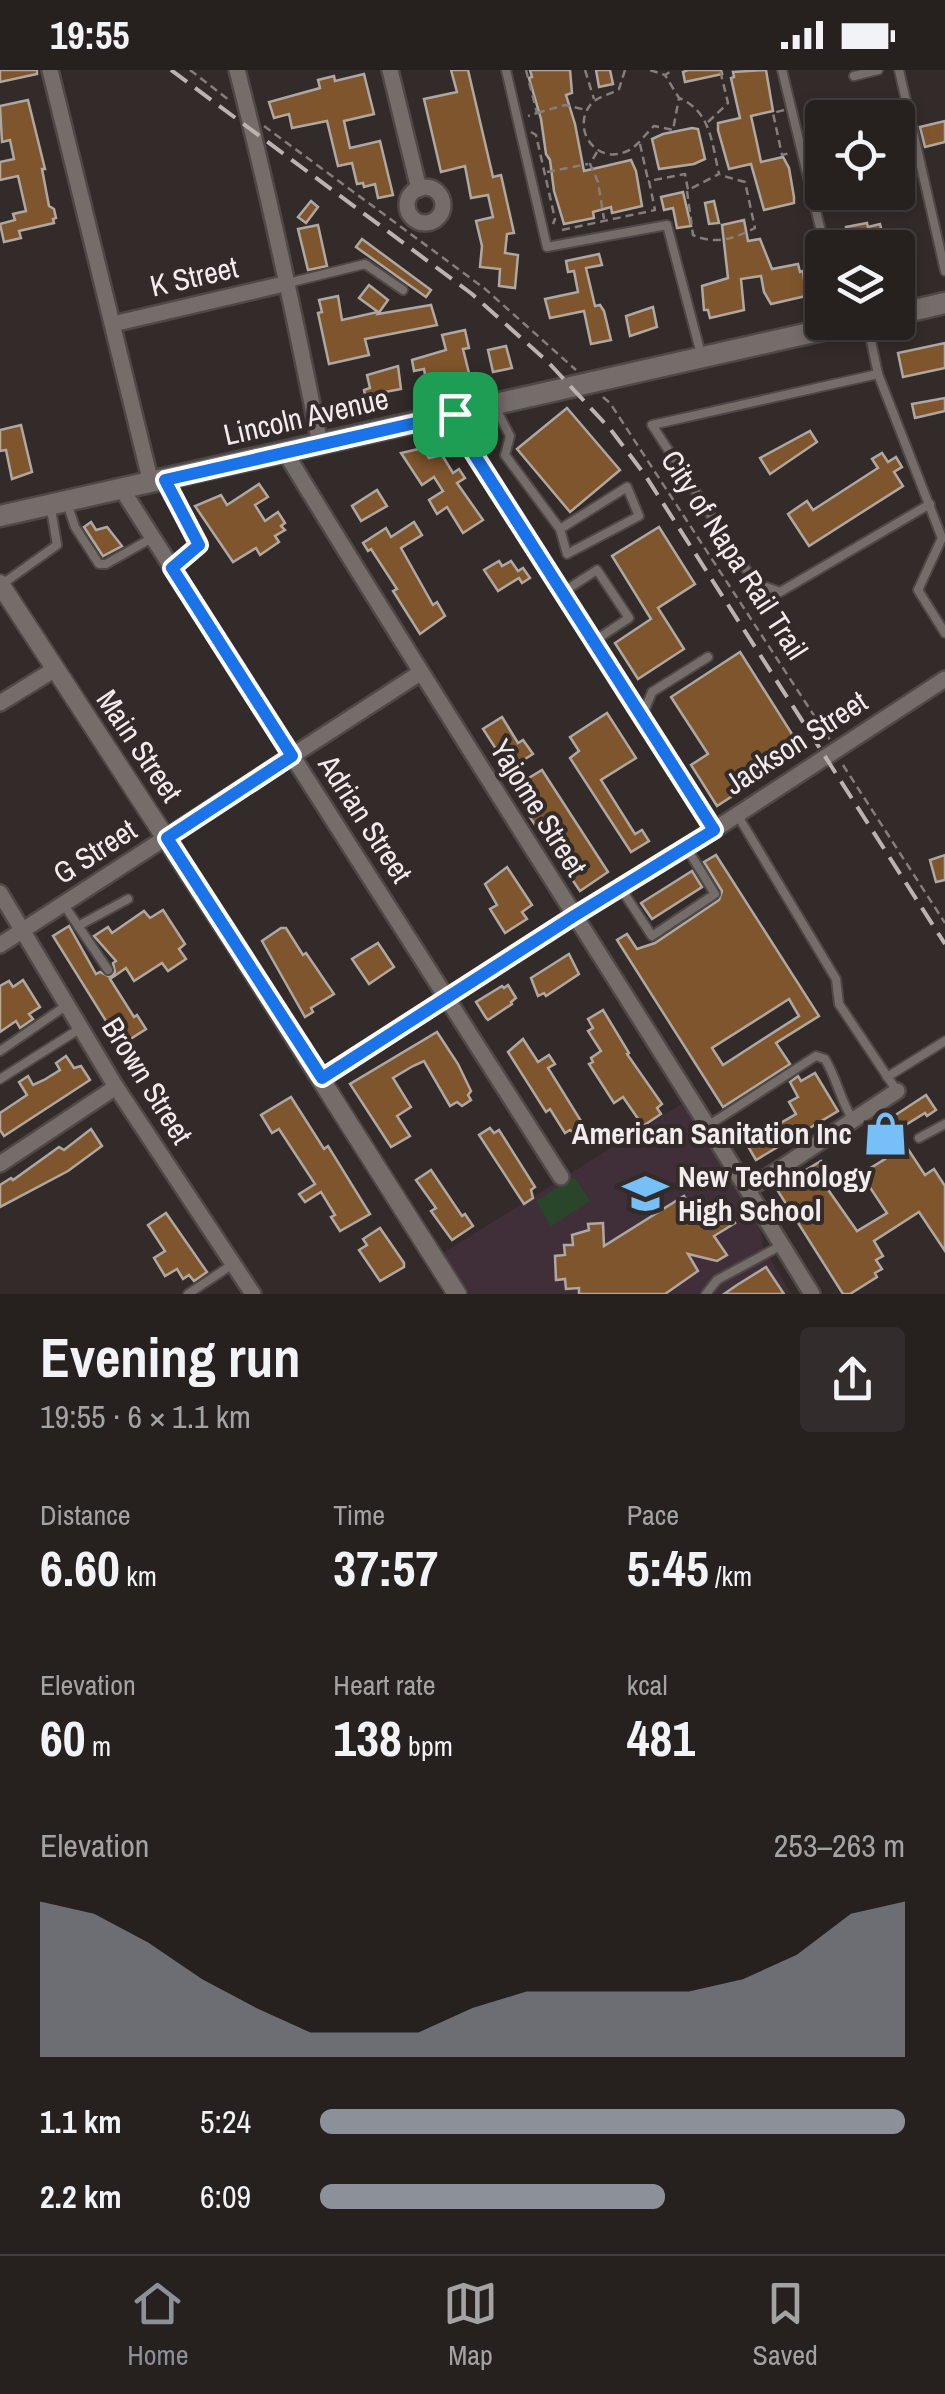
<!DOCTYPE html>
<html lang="en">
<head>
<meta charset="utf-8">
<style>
  :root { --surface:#26201f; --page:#322d2c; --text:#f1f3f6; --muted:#a4a3a4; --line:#423e3d; --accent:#8c9099 }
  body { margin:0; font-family:"Archivo Narrow",sans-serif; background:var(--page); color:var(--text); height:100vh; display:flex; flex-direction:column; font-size:38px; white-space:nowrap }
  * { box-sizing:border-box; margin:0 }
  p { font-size:32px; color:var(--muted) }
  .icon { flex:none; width:55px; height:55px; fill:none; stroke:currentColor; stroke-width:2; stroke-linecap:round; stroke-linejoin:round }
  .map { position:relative; height:1224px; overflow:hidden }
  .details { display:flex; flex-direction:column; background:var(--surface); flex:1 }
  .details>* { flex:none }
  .buttons { position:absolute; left:805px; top:30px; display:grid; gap:20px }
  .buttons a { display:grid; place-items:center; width:110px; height:110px; border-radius:10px; background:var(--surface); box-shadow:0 5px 15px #0003,0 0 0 2px var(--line); font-size:50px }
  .pin { position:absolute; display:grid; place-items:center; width:85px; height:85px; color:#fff; margin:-42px; border-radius:20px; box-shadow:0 5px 15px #0006 }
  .round { display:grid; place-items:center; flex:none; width:105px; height:105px; border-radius:10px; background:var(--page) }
  .summary { display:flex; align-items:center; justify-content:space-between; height:170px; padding:0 40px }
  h1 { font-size:55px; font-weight:700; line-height:75px }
  .metrics { display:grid; grid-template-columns:repeat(3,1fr); gap:15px; height:170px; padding:10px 40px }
  .metrics div { display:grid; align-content:center }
  .metrics b { font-size:50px; font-weight:700 }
  .metrics small { font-size:28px; font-weight:400 }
  .metrics p { font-size:28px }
  .chart { height:280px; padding:20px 40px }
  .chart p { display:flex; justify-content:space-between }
  .chart svg { width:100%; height:180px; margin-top:10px; fill:var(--accent); opacity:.7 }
  ul { padding:0 40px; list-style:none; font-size:32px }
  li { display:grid; grid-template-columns:160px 120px 1fr; align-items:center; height:75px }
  li i { height:25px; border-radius:12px; background:var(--accent) }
  .status { display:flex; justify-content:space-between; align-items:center; height:70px; padding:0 50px; background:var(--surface); direction:ltr }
  .status svg { height:28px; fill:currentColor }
  .tab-bar { display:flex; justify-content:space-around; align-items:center; height:140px; border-top:2px solid var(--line); background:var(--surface); font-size:28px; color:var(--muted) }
  .tab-bar a { display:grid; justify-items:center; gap:5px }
  .tab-bar .selected { color:var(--accent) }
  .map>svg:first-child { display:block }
  .education { fill:#402f38 }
  .green { fill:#29462b }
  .building { fill:#7f552d; stroke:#afa8a2; stroke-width:2.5; fill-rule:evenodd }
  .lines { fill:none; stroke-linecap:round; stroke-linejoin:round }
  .service-casing { stroke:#4e4846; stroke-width:12 }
  .minor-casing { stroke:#4e4846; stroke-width:20 }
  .tertiary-casing { stroke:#4e4846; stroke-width:22 }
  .secondary-casing { stroke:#4e4846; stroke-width:25 }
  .path { stroke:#847e7c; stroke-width:2.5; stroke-dasharray:8 5; stroke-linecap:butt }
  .service { stroke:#756d6a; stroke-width:8 }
  .minor { stroke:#756d6a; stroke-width:15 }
  .tertiary { stroke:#756d6a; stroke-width:18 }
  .secondary { stroke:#756d6a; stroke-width:20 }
  .rail { stroke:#b9b4b2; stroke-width:4; stroke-dasharray:20 10; stroke-linecap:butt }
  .route-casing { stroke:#fff; stroke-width:20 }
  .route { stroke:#1a73e8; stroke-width:12 }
  .labels { text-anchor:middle; stroke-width:8; stroke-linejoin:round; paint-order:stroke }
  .street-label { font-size:30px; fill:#f2edec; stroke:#322b29 }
  .poi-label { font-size:30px; font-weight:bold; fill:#f2edec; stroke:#322b29; text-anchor:end }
</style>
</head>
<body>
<div class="status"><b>19:55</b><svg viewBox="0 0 49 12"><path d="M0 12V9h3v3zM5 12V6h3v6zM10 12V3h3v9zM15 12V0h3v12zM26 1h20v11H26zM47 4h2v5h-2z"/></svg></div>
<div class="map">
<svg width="945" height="1224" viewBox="0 0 945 1224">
  <rect width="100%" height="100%" fill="#322b29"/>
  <polygon class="education" points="691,1028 756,1129 763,1176 791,1224 457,1224 435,1188"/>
  <polygon class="green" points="574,1107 590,1131 551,1156 536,1131"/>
  <g class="building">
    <polygon points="0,0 37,0 37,4 0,12"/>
    <polygon points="451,0 468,0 493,107 501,105 514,163 507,164 505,183 518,185 515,218 499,216 500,199 480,197 482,176 476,151 493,147 488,125 471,128 465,96 441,102 424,29 457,22"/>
    <polygon points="530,0 570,0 572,23 566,25 575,54 584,101 631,90 636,101 642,136 612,143 611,137 593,142 594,148 564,154 554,121 550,90 546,84 541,49 529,8 532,7"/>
    <polygon points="596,0 610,0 613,14 599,17"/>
    <polygon points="688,0 721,0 722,4 685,12 683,2"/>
    <polygon points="766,0 773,41 751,46 757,73 761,92 783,87 789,98 794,127 794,133 764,140 751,94 729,99 718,60 718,53 740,48 731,8 734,7 733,2"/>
    <polygon points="364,4 374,44 344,51 350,78 380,71 393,125 378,128 375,114 364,117 363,113 357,114 352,93 338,96 327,51 292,58 289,44 274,48 269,32 320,18 318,10 334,6 335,11"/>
    <polygon points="28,30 45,99 42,99 49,136 54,139 56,148 53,149 54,153 19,161 21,168 4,172 0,154 15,150 13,144 26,141 18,106 0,110 0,92 14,89 10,70 2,72 0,36"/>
    <polygon points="945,51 945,72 925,77 920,57"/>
    <polygon points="692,58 698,59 705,89 694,94 659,99 652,69 663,64"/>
    <polygon points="683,122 691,156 677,158 673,138 664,140 661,127"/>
    <polygon points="311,131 318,137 306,153 298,147"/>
    <polygon points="714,131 719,153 709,154 705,133"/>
    <polygon points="744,150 748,171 760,169 772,199 798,194 800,202 803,201 806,226 771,234 764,222 761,206 741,209 744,240 710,248 708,240 704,240 702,216 728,208 722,155"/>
    <polygon points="867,153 868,157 880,154 886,178 870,178 868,170 850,175 846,157"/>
    <polygon points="318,155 327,196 308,200 298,159"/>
    <polygon points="362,169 431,220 426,227 356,177"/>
    <polygon points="599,184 602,195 586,198 595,236 600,235 604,241 611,270 591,274 584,241 550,248 545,229 578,222 574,201 568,202 566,191"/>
    <polygon points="369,215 388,230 378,244 431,235 437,255 365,269 369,285 329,294 318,243 322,242 319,230 338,226 342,250 378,242 359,228"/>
    <polygon points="653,237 657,257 630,266 626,246"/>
    <polygon points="465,260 469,278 463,279 470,307 450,311 449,305 426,310 424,299 414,301 412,290 446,280 442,265"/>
    <polygon points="945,273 945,298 903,307 898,283"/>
    <polygon points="506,276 512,298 493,302 488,280"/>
    <polygon points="398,296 401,319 385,322 386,330 367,336 364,320 370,318 367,305"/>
    <polygon points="945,328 945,341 915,348 912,334"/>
    <polygon points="567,338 620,400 570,442 517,379"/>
    <polygon points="21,355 32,402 12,409 6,380 0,381 0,360"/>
    <polygon points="810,361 817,372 770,404 760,388"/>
    <polygon points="423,378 429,388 442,385 453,403 459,399 465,408 457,413 483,450 463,463 447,437 437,444 429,430 443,421 434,407 422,415 401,383"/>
    <polygon points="882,383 888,392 896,387 902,397 894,402 903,416 809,476 788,444 807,431 813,440 878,398 872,389"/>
    <polygon points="259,414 268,427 255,435 265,451 278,442 285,453 281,456 285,460 275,466 279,472 260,485 256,478 233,492 195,436 221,425 227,435"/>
    <polygon points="377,420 387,436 361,451 352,436"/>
    <polygon points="91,452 96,460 107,457 122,476 103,486 84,457"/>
    <polygon points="414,452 422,465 401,478 433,535 437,532 445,546 420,564 393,521 397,519 371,479 368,481 363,473 386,458 391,467"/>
    <polygon points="659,457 695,514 658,538 684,579 638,609 615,573 651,549 612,486"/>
    <polygon points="499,491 502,496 511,491 518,501 523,498 530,508 522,513 519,508 498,521 484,500"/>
    <polygon points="740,582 799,675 731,719 734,725 717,736 691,695 708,684 671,627"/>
    <polygon points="607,643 636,688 601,710 635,764 642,760 649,771 631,782 570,688 579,681 570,667"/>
    <polygon points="502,647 518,673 523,670 533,684 509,699 483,659"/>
    <polygon points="542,700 608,802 580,821 527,743 534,739 519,714"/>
    <path d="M716,785L819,946L776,973L790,994L723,1037L617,870L627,864L637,879L655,873L719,830L722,821L704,792ZM789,929L799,946L723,995L712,978Z"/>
    <polygon points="945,785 945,810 936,812 930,790"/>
    <polygon points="507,797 532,835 522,842 527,849 505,863 490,839 497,835 485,814"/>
    <polygon points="692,801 702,817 652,849 641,833"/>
    <polygon points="163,840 185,874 179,879 186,889 168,901 162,893 134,911 126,898 110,909 134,947 137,945 146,959 121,975 53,866 69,856 96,904 100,902 110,907 115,902 113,893 116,891 94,866 108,857 112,863 144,841 150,848"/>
    <polygon points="281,858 286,858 303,885 306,883 334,924 311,938 313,942 305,947 262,871"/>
    <polygon points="378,873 394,897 369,914 352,889"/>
    <polygon points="569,884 579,904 546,926 544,923 538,926 531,908"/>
    <polygon points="23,910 40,937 29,944 33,949 20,958 16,951 0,962 0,916 9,911 13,917"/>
    <polygon points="508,915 516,928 511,932 512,934 488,950 486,948 476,932 502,916 504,918"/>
    <polygon points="603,940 629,983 627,984 662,1034 657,1038 661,1044 643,1056 623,1027 614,1033 589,994 593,992 591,988 601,981 588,961 593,958 588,949"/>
    <polygon points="437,962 458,994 471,1021 468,1025 471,1030 462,1036 457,1032 450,1036 424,991 413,996 393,1008 411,1037 397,1046 410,1066 391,1077 350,1014"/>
    <polygon points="523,969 538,992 549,985 555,994 548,998 586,1059 576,1065 570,1060 565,1063 550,1039 546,1042 508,982"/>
    <polygon points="66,986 74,998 81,996 90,1010 4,1066 0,1060 0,1043 27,1025 19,1012 28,1006 33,1015 44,1010 60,1000 56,993"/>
    <polygon points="815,1003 838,1041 756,1090 746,1073 796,1044 789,1032 798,1027 790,1012 798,1006 801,1011"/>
    <polygon points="926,1025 936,1040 927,1046 925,1043 896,1061 925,1105 934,1099 945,1116 945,1181 919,1142 874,1171 883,1186 876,1190 882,1199 875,1203 877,1207 850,1224 843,1224 776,1118 821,1091 830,1106 822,1111 857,1161 887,1143 861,1104 885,1089 868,1063"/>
    <polygon points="291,1027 324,1079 328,1076 370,1144 340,1161 331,1147 335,1145 321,1122 305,1132 299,1124 315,1114 279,1059 272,1063 261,1045"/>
    <polygon points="490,1058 494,1063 499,1060 535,1117 531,1120 533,1128 524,1134 479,1065"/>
    <polygon points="91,1059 102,1076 68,1101 0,1137 0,1115 11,1108 13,1110 59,1077 64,1080"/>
    <polygon points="431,1100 462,1146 465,1144 473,1156 452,1170 431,1141 436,1138 416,1110"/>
    <polygon points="684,1126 697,1146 721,1131 735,1153 714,1166 727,1185 717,1191 688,1184 698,1201 665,1224 579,1224 579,1218 566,1219 565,1209 556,1210 555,1186 565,1185 564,1175 573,1175 572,1165 589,1160 588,1154 603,1153 604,1176"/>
    <polygon points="166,1143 207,1202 194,1211 189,1205 183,1209 177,1199 165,1206 154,1188 165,1181 148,1155"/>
    <polygon points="380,1158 404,1193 404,1197 380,1211 359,1180 367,1175 363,1169"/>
    <polygon points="766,1197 784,1224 724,1224 737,1215"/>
  </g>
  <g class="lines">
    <defs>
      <g id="service">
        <polyline points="506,0 547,177 667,155 702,288"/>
        <polyline points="782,0 825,178"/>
        <polyline points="899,0 945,201"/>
        <polyline points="854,6 878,0"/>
        <polyline points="288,213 365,194 403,220"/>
        <polyline points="867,252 878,304 942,468 918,520 945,563"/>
        <polyline points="878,304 652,355 755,513 780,522 930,434"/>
        <polyline points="494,335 510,366 505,385 560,459 627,417 639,446 567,484 560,459"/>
        <polyline points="165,410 199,475 172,498"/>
        <polyline points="67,433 75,457 99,494 106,494 152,468"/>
        <polyline points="1,515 57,475 51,439"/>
        <polyline points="563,522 597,500 629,548 594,571"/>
        <polyline points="643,644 652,622 708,587"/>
        <polyline points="738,746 836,909 839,934 897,1021"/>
        <polyline points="620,817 652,866 715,824 686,777"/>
        <polyline points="64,835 108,900"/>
        <polyline points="78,856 128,829"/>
        <polyline points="0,981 67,935"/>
        <polyline points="887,1007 945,971"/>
        <polyline points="0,1009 81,958"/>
        <path d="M709,1055L816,986L825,989C838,1011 840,1030 853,1050"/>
        <polyline points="919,1068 945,1054"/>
        <polyline points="188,1224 233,1194"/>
        <polyline points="706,1224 717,1210 782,1175"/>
      </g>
      <g id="minor">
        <polyline points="50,0 151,413"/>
        <path d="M237,0C269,123 295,248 320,374"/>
        <polyline points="390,0 419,119"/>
        <circle cx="425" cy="135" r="18"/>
        <polyline points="113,254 288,213"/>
        <polyline points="455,344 467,373 714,760"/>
        <path d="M285,382C457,665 639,942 812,1224"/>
        <polyline points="123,421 561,1107"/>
        <polyline points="0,633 55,599"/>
        <polyline points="0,823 116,1017 253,1224"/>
        <polyline points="0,875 420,603"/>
        <polyline points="322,1008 574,846 714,760 945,609"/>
        <polyline points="0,1094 116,1017"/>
        <polyline points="749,1119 897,1021"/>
      </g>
      <polyline id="tertiary" points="0,514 231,868 457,1224"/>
      <g id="secondary">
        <polyline points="898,244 945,233"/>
        <polyline points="0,446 858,252"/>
      </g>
    </defs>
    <use href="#service" class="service-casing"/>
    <use href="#minor" class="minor-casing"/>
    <use href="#tertiary" class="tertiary-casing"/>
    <use href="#secondary" class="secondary-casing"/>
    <g class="path">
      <polyline points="190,0 229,30"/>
      <polyline points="526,0 537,43 528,46"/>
      <polyline points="585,0 594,29"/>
      <path d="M625,0L619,19C610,25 598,26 591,34C571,58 595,94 625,82C637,78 645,64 654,56L673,60L679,28L665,5"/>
      <polyline points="650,0 665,5 673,0"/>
      <polyline points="784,40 773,43 782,85 790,83"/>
      <polyline points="537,43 565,35 586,40"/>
      <polyline points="708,52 728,33 720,0"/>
      <polyline points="264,56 484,218 576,300"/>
      <polyline points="531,62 536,65 555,149 553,154"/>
      <polyline points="640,74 648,110"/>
      <polyline points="597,82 590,94 598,112 604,149"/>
      <polyline points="547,102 588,94"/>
      <path d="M687,121L693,165C715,175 734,169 755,158L745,112L720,105"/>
      <path d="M562,160L655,140L649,111L685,104L688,120L719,104C712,74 711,41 679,28"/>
      <polyline points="603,327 610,333 830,670"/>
      <polyline points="843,695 945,853"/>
    </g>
    <use href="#service" class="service"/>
    <use href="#minor" class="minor"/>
    <use href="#tertiary" class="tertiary"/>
    <use href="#secondary" class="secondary"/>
    <polyline class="rail" points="171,0 472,224 548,292 611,360 645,405 945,874"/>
  </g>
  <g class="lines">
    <defs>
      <polygon id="route" points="455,344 467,373 714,760 574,846 322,1008 167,768 292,686 172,498 199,475 165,410"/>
    </defs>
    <use href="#route" class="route-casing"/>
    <use href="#route" class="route"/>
  </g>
  <defs>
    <symbol id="shop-bare" viewBox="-9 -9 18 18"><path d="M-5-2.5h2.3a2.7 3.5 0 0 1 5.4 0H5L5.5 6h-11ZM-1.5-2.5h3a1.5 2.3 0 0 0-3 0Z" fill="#77bff7" stroke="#322b29" stroke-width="2.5" paint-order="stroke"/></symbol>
    <symbol id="school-bare" viewBox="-9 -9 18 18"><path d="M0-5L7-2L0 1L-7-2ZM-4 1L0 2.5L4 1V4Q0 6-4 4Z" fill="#77bff7" stroke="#322b29" stroke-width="2.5" paint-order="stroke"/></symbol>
  </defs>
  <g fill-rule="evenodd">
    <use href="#shop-bare" x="854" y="1032" width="63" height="63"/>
    <use href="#school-bare" x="614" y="1092" width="63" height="63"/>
  </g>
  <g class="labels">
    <g class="street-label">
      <text transform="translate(194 207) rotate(-13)" y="10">K Street</text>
      <text transform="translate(306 347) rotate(-13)" y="10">Lincoln Avenue</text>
      <text transform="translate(734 485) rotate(57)" y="10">City of Napa Rail Trail</text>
      <text transform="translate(796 673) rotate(-33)" y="10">Jackson Street</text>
      <text transform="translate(139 676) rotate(56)" y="10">Main Street</text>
      <text transform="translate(538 738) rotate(58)" y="10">Yajome Street</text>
      <text transform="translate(365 749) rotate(57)" y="10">Adrian Street</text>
      <text transform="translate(95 782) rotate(-33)" y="10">G Street</text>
      <text transform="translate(147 1011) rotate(58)" y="10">Brown Street</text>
    </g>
    <g class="poi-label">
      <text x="852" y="1074">American Sanitation Inc</text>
      <text x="678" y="1117" text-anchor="start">New Technology<tspan x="678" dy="34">High School</tspan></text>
    </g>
  </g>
</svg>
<div class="buttons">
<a><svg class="icon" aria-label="locate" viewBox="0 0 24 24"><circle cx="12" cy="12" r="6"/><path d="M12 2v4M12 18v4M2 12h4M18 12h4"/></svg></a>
<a><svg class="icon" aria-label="layers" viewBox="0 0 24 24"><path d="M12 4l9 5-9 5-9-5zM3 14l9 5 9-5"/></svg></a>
</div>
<div class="pin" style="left:455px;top:344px;background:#1e9e55"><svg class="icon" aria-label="arrive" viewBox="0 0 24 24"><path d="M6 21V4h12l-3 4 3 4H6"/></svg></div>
</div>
<section class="details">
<div class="summary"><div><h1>Evening run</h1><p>19:55 · 6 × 1.1 km</p></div><a class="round"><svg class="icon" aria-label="share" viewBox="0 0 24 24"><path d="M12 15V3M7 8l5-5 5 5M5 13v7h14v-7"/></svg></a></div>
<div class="metrics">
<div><p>Distance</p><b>6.60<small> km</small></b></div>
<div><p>Time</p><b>37:57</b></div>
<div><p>Pace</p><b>5:45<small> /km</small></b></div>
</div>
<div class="metrics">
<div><p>Elevation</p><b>60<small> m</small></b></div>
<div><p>Heart rate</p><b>138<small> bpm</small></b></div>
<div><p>kcal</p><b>481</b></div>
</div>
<div class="chart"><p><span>Elevation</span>253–263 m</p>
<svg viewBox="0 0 160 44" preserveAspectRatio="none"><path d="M0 44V6L10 9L20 16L30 25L40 32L50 38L60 38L70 38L80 32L90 28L100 28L110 28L120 28L130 25L140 19L150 9L160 6V44z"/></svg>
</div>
<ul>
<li><b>1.1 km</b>5:24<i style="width:100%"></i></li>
<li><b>2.2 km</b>6:09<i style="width:59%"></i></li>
</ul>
</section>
<nav class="tab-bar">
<a class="selected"><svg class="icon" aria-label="home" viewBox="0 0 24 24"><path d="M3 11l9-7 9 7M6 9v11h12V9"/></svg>Home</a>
<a><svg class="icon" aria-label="map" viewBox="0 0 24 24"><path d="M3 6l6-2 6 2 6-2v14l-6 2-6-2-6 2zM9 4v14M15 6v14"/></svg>Map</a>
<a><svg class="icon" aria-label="saved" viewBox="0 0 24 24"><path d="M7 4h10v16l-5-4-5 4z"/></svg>Saved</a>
</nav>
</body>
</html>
